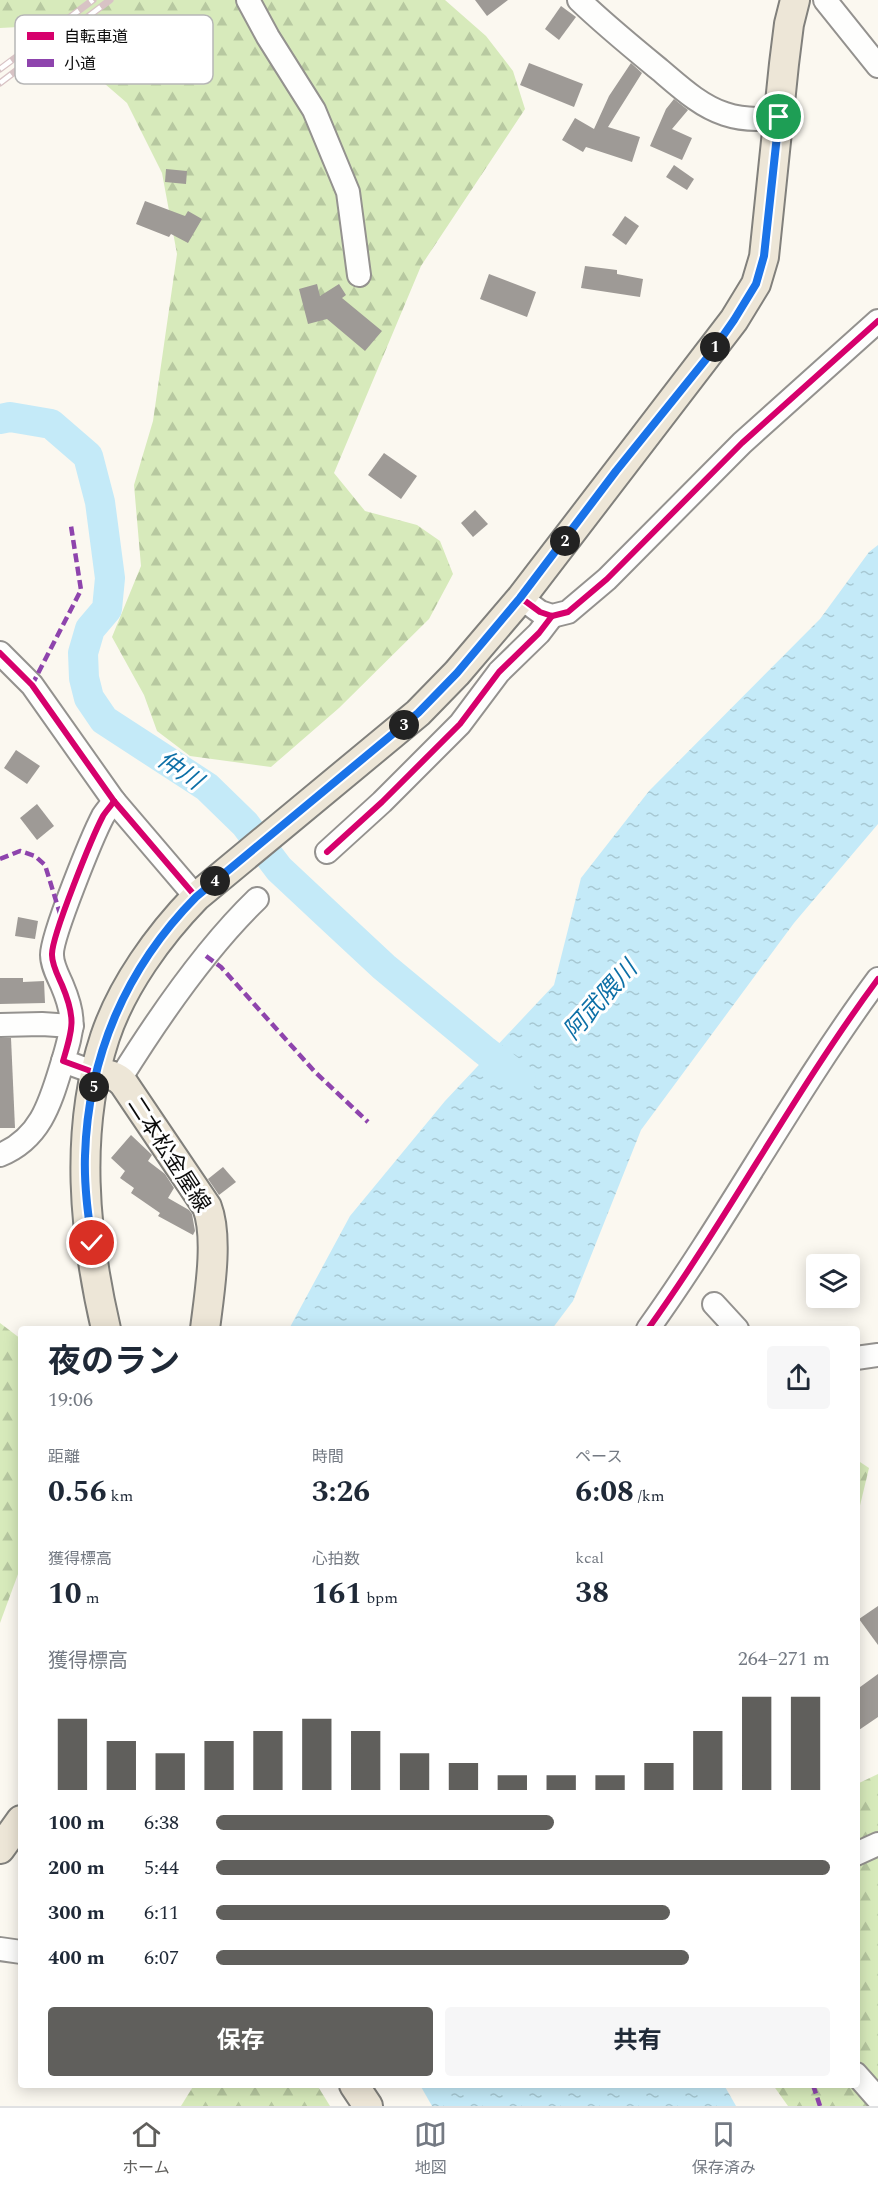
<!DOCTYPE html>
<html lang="ja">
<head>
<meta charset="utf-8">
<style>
  :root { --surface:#fff; --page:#f6f6f7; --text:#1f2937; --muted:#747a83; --line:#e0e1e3; --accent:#605f5c }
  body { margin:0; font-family:Spectral,"Noto Sans JP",serif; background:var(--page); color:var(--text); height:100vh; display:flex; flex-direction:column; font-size:22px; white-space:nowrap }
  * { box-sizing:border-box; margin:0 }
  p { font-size:20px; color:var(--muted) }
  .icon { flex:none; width:33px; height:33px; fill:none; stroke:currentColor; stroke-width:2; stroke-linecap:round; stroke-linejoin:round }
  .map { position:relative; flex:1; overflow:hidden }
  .details { position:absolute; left:18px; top:1326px; width:842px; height:762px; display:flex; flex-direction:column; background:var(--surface); border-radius:6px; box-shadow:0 3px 15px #0003 }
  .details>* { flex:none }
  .tools { position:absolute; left:806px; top:1254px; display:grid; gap:12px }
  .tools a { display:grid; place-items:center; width:54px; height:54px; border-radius:6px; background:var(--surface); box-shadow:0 3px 15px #0003; font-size:30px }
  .pin { position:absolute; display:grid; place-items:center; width:51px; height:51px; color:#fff; margin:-26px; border:3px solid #fff; border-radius:50%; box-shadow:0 2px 6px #0007 }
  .km { position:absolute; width:30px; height:30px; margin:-15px; border-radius:50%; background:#222; color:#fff; font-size:16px; line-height:30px; text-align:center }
  .round { display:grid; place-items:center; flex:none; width:63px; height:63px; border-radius:6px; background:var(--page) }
  .head { display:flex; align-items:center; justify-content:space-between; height:102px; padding:0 30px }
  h1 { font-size:33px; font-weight:700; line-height:45px }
  .figures { display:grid; grid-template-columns:repeat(3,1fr); gap:9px; height:102px; padding:6px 30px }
  .figures div { display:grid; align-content:center }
  .figures b { font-size:30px; font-weight:700 }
  .figures small { font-size:16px; font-weight:400 }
  .figures p { font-size:16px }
  .chart { height:168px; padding:12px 30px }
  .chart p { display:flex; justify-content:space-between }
  .chart svg { width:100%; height:108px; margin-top:6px; stroke:var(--accent); stroke-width:6 }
  .button { display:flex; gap:12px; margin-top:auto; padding:12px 30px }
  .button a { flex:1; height:69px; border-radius:6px; background:var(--accent); color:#fff; font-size:24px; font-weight:700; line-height:69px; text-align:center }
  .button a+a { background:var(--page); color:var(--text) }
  ul { padding:0 30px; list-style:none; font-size:20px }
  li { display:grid; grid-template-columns:96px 72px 1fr; align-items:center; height:45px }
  li i { height:15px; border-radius:8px; background:var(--accent) }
  .tabs { display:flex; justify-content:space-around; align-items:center; height:84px; border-top:2px solid var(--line); background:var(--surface); font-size:16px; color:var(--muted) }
  .tabs a { display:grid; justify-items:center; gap:3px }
  .tabs .active { color:var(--accent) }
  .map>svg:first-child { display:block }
  .forest { fill:url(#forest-firs) }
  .water { fill:url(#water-ripples) }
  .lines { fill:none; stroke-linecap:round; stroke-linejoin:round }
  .river { stroke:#c4eaf8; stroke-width:30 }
  .building { fill:#9e9a96 }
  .minor-casing { stroke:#94928f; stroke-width:26 }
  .major-casing { stroke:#81807c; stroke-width:32 }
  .minor { stroke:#fefefd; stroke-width:22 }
  .major { stroke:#ede6d7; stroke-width:28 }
  .rail-casing { stroke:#d8c3c5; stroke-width:7 }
  .rail { stroke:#fff; stroke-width:4.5; stroke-dasharray:14; stroke-linecap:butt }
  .quiet { stroke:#8e44ad; stroke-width:4.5; stroke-dasharray:9 4.5; stroke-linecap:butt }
  .cycleway-casing { stroke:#fff; stroke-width:10 }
  .cycleway { stroke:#d6006c; stroke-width:6 }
  .route-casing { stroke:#fff; stroke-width:12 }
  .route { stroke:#1a73e8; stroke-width:8 }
  .labels { text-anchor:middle; stroke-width:6; stroke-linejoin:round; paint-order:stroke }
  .street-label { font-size:22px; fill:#0c0c0c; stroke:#fff }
  .water-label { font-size:24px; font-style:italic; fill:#0d70a7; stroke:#fff }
  .key { fill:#fff; stroke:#b6b6b6; stroke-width:1.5 }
  .key-label { font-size:16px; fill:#0c0c0c }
</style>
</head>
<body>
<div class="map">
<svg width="878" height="2106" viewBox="0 0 878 2106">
  <defs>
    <pattern id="forest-firs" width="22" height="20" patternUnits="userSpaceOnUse" patternTransform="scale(1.5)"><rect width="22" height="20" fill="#d7eabb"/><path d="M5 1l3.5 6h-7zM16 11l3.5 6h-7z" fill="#b7c8a0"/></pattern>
    <pattern id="water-ripples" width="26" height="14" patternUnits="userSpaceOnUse" patternTransform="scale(1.5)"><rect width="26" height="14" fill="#c4eaf8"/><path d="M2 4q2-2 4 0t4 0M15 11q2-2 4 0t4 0" fill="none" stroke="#a7c8d3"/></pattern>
  </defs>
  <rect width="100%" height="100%" fill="#fbf8f0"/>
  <g class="forest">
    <polygon points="0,0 445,0 486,36 513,71 525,109 421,266 334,473 365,511 417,525 440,541 453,574 429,619 339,708 271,767 190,756 157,731 144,695 112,637 141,566 134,485 153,421 177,254 162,173 127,103 38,26 0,28"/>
    <polygon points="0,1323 21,1339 21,1566 0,1623"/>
    <polygon points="857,1460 869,1468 857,1518"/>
    <polygon points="878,1774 878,2106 788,2106 773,2085 856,2085 857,1784"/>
    <polygon points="194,2085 317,2085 330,2106 181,2106"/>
  </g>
  <g class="water">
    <polygon points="878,545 878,824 794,923 641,1130 573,1301 552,1329 289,1329 350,1216 445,1101 554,985 581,878 649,791 820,619 869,552"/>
    <polygon points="420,2085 724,2085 736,2106 432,2106"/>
  </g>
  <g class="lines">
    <polyline class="river" points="0,419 10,417 51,424 88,456 100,502 110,578 107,609 90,629 83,653 84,678 89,698 104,720 207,787 245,824 279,869 326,913 384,967 484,1050 521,1079"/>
  </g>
  <g class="building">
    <polygon points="475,0 508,0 487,16"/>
    <polygon points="561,6 576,17 559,40 545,29"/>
    <polygon points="529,63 583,84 574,107 520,85"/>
    <polygon points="631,63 642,73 608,127 640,137 632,162 586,147 583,152 562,140 575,118 594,129 609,96"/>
    <polygon points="674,99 688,110 672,129 692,138 682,160 650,146 666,109"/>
    <polygon points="674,165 694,179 687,190 666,177"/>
    <polygon points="166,169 187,171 186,184 165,182"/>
    <polygon points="145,201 185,216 188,211 202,219 188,243 171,234 169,237 136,224"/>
    <polygon points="625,216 639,226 626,245 612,235"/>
    <polygon points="585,266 617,270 617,274 643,279 640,297 581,288"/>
    <polygon points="489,274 536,292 527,317 480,299"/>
    <polygon points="317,284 320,296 339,284 346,295 342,298 382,331 365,351 327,319 308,324 299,289"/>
    <polygon points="384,453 417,476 401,499 368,475"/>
    <polygon points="475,510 488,524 473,537 461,523"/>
    <polygon points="16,750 40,766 27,784 4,768"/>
    <polygon points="37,804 54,826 37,840 20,818"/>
    <polygon points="18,917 38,921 35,939 15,936"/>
    <polygon points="0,978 23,978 23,982 44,981 45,1003 0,1004"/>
    <polygon points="0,1038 11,1038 15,1128 0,1128"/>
    <polygon points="131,1135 150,1153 152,1155 148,1161 165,1174 174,1188 168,1198 189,1210 192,1214 195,1231 193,1235 158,1216 160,1213 131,1193 134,1188 120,1178 125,1171 111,1158"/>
    <polygon points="223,1167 236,1182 219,1195 208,1179"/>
    <polygon points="878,1606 878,1645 859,1619"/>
    <polygon points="878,1674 878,1717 856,1732 856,1690"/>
  </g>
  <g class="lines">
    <defs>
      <g id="minor">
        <polyline points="248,0 268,37 314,110 348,192 359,275"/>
        <path d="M579,0C605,25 632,47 660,70C679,86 700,106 725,114C743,120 761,120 779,117"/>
        <polyline points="825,0 878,66"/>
        <polyline points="521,598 540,612 552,616 568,612 607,579 742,443 878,321"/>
        <polyline points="0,653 32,685 114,801 196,897"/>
        <polyline points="327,852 382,802 460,724 499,672 539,633 552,616"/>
        <polyline points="0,1025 42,1024 72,1026"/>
        <path d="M96,1073L63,1061C73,1028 76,1018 62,985C58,976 52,965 52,955C51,937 93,835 103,816C106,811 111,806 114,801"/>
        <path d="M120,1079C158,1018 205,949 257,899"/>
        <path d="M0,1155C42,1138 51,1100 63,1061"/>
        <polyline points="714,1304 737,1329"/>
        <path d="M648,1329C729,1216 795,1091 878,979"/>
        <polyline points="856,1358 878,1355"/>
        <polyline points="856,1854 878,1844"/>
        <polyline points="0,1949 21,1952"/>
        <polyline points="856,2074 878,2099"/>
      </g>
      <g id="major">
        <path d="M96,1073C107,1074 117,1075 124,1084L207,1207C219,1238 209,1296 205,1329"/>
        <path d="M106,1329C84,1234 74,1131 105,1037C122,986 159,935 196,897L418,713L457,673L521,598L734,320L756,284L764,257L784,64L789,24L795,0"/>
        <polyline points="0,1849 21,1820"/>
        <polyline points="354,2085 368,2106"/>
      </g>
    </defs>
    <use href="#minor" class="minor-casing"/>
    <use href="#major" class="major-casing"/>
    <use href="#minor" class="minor"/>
    <use href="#major" class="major"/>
    <defs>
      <g id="rail">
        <polyline points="0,69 93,0"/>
        <polyline points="0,83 110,0"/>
      </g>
    </defs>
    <use href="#rail" class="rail-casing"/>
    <use href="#rail" class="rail"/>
    <g class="quiet">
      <polyline points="32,685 81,590 71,526"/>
      <polyline points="0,859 20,851 35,856 45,865 61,917"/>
      <polyline points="206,956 221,967 315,1072 368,1122"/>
      <polyline points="813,2085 820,2106"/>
    </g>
    <defs>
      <g id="cycleway">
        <polyline points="521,598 540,612 552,616 568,612 607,579 742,443 878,321"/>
        <polyline points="0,653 32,685 114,801 196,897"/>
        <polyline points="327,852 382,802 460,724 499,672 539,633 552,616"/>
        <path d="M96,1073L63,1061C73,1028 76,1018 62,985C58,976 52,965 52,955C51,937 93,835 103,816C106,811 111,806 114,801"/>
        <path d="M648,1329C729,1216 795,1091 878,979"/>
      </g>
    </defs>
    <use href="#cycleway" class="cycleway-casing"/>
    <use href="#cycleway" class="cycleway"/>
  </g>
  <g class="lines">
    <defs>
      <path id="route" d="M92,1243C88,1214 84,1185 85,1156C88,1056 126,968 196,897L418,713L457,673L520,598L616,471L711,353L734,320L756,284L764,256L779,117"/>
    </defs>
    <use href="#route" class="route-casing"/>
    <use href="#route" class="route"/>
  </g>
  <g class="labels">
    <g class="street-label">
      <text transform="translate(170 1154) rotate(57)" y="8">二本松金屋線</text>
    </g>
    <g class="water-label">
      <text transform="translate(180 770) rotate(34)" y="8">仲川</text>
      <text transform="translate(600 1000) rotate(-48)" y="8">阿武隈川</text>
    </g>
  </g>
  <rect x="15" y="15" width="198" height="69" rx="9" class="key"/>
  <rect x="27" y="32" width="27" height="8" fill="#d6006c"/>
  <rect x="27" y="59" width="27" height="8" fill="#8e44ad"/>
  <g class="key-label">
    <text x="64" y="42">自転車道</text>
    <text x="64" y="69">小道</text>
  </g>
</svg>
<div class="tools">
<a><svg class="icon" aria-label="layers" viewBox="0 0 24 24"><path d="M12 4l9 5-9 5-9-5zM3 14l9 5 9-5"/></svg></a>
</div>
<div class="pin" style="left:779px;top:117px;background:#1e9e55"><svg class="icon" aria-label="arrive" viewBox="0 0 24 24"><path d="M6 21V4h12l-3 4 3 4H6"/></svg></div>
<div class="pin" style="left:92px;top:1243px;background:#d93025"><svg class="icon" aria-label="check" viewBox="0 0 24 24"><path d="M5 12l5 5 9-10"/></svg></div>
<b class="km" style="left:715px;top:347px">1</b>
<b class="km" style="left:565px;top:541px">2</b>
<b class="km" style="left:404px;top:725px">3</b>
<b class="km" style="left:215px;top:881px">4</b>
<b class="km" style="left:94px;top:1087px">5</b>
<section class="details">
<div class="head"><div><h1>夜のラン</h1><p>19:06</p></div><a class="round"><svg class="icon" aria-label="share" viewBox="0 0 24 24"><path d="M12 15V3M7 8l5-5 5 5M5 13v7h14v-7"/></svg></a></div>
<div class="figures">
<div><p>距離</p><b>0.56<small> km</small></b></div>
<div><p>時間</p><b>3:26</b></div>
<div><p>ペース</p><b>6:08<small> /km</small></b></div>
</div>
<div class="figures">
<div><p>獲得標高</p><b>10<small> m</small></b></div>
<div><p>心拍数</p><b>161<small> bpm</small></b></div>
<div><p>kcal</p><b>38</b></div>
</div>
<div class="chart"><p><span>獲得標高</span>264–271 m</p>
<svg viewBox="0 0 160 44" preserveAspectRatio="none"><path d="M5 44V15M15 44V24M25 44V29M35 44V24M45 44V20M55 44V15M65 44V20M75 44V29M85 44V33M95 44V38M105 44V38M115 44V38M125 44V33M135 44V20M145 44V6M155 44V6"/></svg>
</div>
<ul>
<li><b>100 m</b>6:38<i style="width:55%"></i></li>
<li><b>200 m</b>5:44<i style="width:100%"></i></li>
<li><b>300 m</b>6:11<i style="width:74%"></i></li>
<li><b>400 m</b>6:07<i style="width:77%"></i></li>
</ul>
<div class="button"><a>保存</a><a>共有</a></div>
</section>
</div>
<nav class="tabs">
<a class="active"><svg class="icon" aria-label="home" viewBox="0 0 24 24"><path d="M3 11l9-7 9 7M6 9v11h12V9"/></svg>ホーム</a>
<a><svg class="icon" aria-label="map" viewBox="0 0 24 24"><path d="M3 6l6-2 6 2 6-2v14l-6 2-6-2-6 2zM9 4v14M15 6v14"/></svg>地図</a>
<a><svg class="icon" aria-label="saved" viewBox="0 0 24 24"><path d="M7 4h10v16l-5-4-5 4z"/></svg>保存済み</a>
</nav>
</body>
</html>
